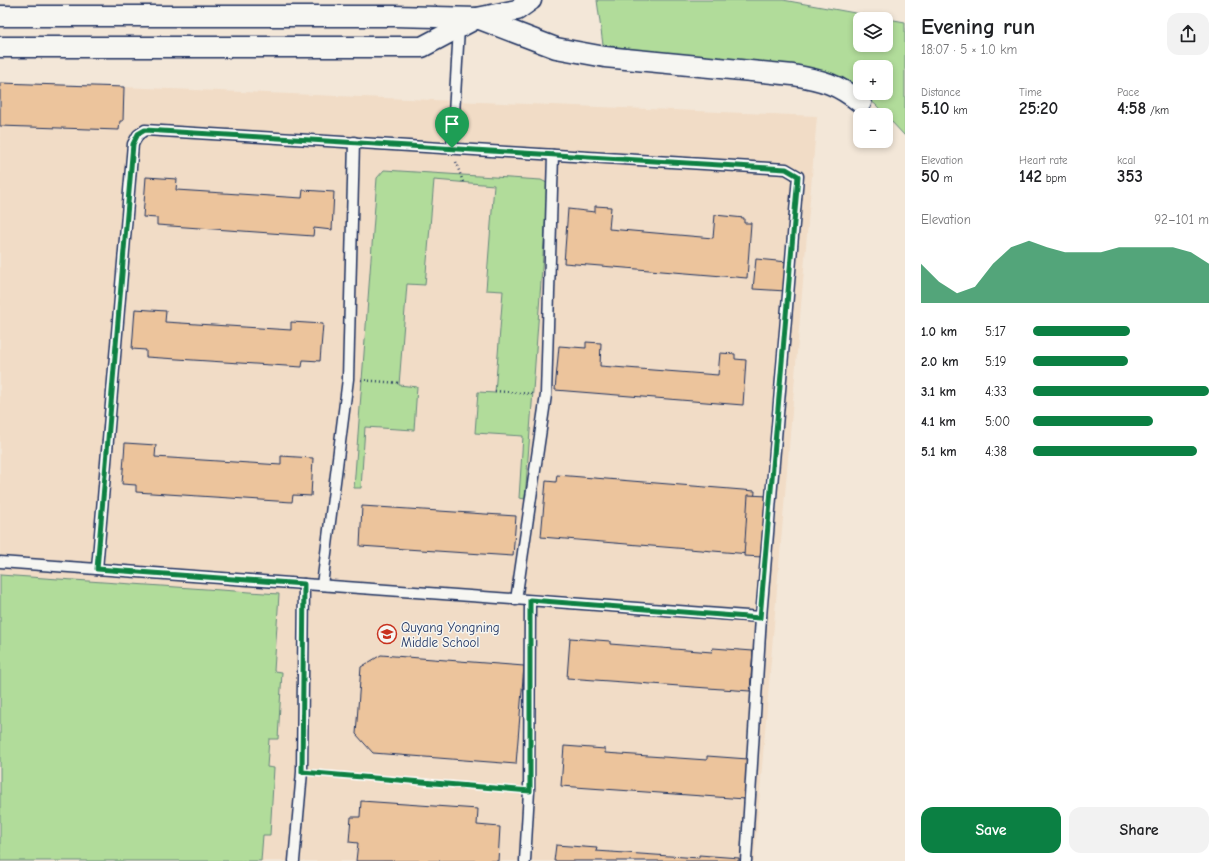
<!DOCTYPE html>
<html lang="en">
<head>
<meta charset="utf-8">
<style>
  :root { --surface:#fff; --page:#f2f2f2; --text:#202124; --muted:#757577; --accent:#0b8043 }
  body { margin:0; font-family:"Comic Neue",sans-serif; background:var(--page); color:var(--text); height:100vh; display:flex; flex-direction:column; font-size:15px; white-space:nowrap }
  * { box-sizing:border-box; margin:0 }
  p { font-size:13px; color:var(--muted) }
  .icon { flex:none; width:22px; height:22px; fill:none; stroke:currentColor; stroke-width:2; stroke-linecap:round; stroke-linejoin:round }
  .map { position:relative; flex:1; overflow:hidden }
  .panel { display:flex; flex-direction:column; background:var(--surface); width:320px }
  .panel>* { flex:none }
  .buttons { position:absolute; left:853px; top:12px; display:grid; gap:8px }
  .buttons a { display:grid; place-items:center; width:40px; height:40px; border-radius:8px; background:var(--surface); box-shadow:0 2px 6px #0003; font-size:20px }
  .pin { position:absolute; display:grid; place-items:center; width:34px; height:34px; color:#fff; margin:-41px -17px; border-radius:50% 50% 50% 0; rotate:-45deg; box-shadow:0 0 4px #0007 }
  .pin .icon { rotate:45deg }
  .round { display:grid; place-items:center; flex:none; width:42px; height:42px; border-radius:12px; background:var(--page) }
  .overview { display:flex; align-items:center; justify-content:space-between; height:68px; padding:0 16px }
  h1 { font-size:22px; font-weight:700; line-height:30px }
  .figures { display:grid; grid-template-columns:repeat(3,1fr); gap:6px; height:68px; padding:4px 16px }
  .figures div { display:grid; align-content:center }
  .figures b { font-size:17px; font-weight:700 }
  .figures small { font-size:11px; font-weight:400 }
  .figures p { font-size:11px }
  .chart { height:112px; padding:8px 16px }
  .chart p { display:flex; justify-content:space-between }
  .chart svg { width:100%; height:72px; margin-top:4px; fill:var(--accent); opacity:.7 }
  .action { display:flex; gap:8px; margin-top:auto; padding:8px 16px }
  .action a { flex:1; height:46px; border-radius:12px; background:var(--accent); color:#fff; font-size:16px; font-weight:700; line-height:46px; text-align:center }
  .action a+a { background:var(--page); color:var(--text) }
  ul { padding:0 16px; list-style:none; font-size:13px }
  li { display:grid; grid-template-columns:64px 48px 1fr; align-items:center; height:30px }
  li i { height:10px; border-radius:5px; background:var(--accent) }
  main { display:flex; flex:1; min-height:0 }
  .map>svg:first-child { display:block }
  .built { fill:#f1dcc6 }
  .green { fill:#b1dc9a; stroke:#66867c; fill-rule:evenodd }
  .building { fill:#ecc49c; stroke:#1b2f5e }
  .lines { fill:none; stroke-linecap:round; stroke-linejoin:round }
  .lane-casing { stroke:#1b2f5e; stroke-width:13 }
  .street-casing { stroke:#1b2f5e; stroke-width:23 }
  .path { stroke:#1b2f5e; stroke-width:2.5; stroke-dasharray:1 3; stroke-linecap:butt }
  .lane { stroke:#f6f6f2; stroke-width:10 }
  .street { stroke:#f6f6f2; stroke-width:20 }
  .route-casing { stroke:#fff; stroke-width:8 }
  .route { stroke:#0b8043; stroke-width:5 }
  .labels { text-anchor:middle; stroke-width:3; stroke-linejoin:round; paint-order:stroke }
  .poi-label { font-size:13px; fill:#1b2f5e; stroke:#f6f6f2; text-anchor:start }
</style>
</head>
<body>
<main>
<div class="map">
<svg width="905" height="861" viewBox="0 0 905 861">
  <rect width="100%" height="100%" fill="#f3e7d8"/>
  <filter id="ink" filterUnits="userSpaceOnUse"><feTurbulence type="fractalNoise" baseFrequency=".025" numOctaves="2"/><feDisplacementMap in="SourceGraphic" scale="8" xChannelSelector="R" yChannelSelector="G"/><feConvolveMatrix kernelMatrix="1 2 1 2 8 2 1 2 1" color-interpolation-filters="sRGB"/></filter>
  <g filter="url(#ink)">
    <polygon class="built" points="0,82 817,116 754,861 0,861"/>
    <g class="green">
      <path d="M597,0H783L905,22V136L877,106L862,93H886V67H860V92L842,77L603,45ZM860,19H886V45H860Z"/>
      <polygon points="384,170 541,180 547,183 548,187 525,499 519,498 523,436 475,433 478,392 495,393 503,291 486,290 494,185 434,180 425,285 407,284 399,385 417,387 414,430 365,427 361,488 354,488 377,178"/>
      <polygon points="0,575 279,594 274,671 282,672 278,739 269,739 267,767 274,768 270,835 263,835 261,861 0,861"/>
    </g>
    <g class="building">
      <polygon points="0,83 124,87 123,121 120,121 119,130 0,126"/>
      <polygon points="146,177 177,179 176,190 302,198 303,190 334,192 332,230 314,228 313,236 157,225 157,218 143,217"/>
      <polygon points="595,206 611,207 609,229 713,238 715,215 744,218 744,223 751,223 747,278 564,263 568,209 595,212"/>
      <polygon points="756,259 788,262 786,291 753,289"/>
      <polygon points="135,309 166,311 165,322 291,330 291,322 323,324 320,361 303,360 302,367 146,357 146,350 132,349"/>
      <polygon points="586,342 601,343 600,366 718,375 720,353 735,354 735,359 746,360 743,405 555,390 559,346 586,348"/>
      <polygon points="125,443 156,445 155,457 281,465 281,456 313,458 311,496 293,495 292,502 136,492 136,485 122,484"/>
      <polygon points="557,475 755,491 750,554 541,537 546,481 556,482"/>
      <polygon points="748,495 768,496 763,557 744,556"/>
      <polygon points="362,506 516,516 513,556 360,546"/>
      <polygon points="570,638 610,641 610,644 712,652 713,648 753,651 750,691 567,678"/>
      <polygon points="381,655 524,666 516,764 373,753 356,734 361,667"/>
      <polygon points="564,746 605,749 605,753 707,760 707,756 748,759 745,799 561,786"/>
      <polygon points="361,801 478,809 477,825 500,827 498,861 356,861 358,843 349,842 351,817 360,817"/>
      <polygon points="556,845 597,848 596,851 699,858 699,855 739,858 739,861 554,861"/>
    </g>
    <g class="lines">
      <defs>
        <g id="lane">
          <polyline points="452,148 459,28"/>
          <polyline points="0,562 761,617"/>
          <polyline points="97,569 133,144 138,135 145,130 786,169 798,176 761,617 746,861"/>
          <polyline points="322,585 348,379 354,142"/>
          <polyline points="516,600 546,395 553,155"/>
          <polyline points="294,861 302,772 304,584"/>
          <polyline points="525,861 529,791 530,601"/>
        </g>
        <g id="street">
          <polyline points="0,16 394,16 477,18 517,10 531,0"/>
          <path d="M0,47H422L477,18L556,48L605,57L793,75C822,80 838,84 861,103"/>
        </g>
      </defs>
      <use href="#lane" class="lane-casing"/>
      <use href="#street" class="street-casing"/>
      <g class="path">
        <polyline points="456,162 463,182"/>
        <polyline points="361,380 399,383"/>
        <polyline points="495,391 533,394"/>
        <polyline points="314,773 516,790"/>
      </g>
      <use href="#lane" class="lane"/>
      <use href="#street" class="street"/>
    </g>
  </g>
  <g class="lines" filter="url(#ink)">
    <defs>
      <polygon id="route" points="145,130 786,169 798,176 760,618 530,600 530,791 302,772 304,584 97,569 133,144 138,134"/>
    </defs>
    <use href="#route" class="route-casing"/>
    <use href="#route" class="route"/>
  </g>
  <defs>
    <symbol id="school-ring" viewBox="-11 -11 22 22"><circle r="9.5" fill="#f6f6f2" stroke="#c8321e" stroke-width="1.5"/><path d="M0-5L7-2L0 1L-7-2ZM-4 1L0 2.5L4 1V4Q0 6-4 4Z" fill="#c8321e"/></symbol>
  </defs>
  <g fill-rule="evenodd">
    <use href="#school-ring" x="376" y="623" width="22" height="22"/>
  </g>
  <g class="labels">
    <g class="poi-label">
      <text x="401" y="632">Quyang Yongning<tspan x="401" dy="15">Middle School</tspan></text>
    </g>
  </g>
</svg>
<div class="buttons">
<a><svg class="icon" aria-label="layers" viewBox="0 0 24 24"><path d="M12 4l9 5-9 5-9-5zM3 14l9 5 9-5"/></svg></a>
<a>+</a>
<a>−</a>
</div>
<div class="pin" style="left:452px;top:148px;background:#1e9e55"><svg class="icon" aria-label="arrive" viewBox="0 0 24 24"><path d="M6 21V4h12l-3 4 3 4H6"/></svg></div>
</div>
<section class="panel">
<div class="overview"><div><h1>Evening run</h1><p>18:07 · 5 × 1.0 km</p></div><a class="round"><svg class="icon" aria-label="share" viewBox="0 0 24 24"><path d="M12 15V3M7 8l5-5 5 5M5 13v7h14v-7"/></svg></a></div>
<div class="figures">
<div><p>Distance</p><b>5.10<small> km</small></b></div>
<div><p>Time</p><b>25:20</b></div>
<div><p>Pace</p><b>4:58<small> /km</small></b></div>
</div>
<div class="figures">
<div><p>Elevation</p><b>50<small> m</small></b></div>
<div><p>Heart rate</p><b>142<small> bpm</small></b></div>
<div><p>kcal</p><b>353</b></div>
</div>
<div class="chart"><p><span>Elevation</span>92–101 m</p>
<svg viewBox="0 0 160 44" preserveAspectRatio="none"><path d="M0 44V20L10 31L20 38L30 34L40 20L50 10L60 6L70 10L80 13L90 13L100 13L110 10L120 10L130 10L140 10L150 13L160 20V44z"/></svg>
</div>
<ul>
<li><b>1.0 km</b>5:17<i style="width:55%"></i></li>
<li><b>2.0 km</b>5:19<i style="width:54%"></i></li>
<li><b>3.1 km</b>4:33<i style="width:100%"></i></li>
<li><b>4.1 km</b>5:00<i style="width:68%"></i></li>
<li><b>5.1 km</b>4:38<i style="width:93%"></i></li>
</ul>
<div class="action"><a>Save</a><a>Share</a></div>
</section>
</main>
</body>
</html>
